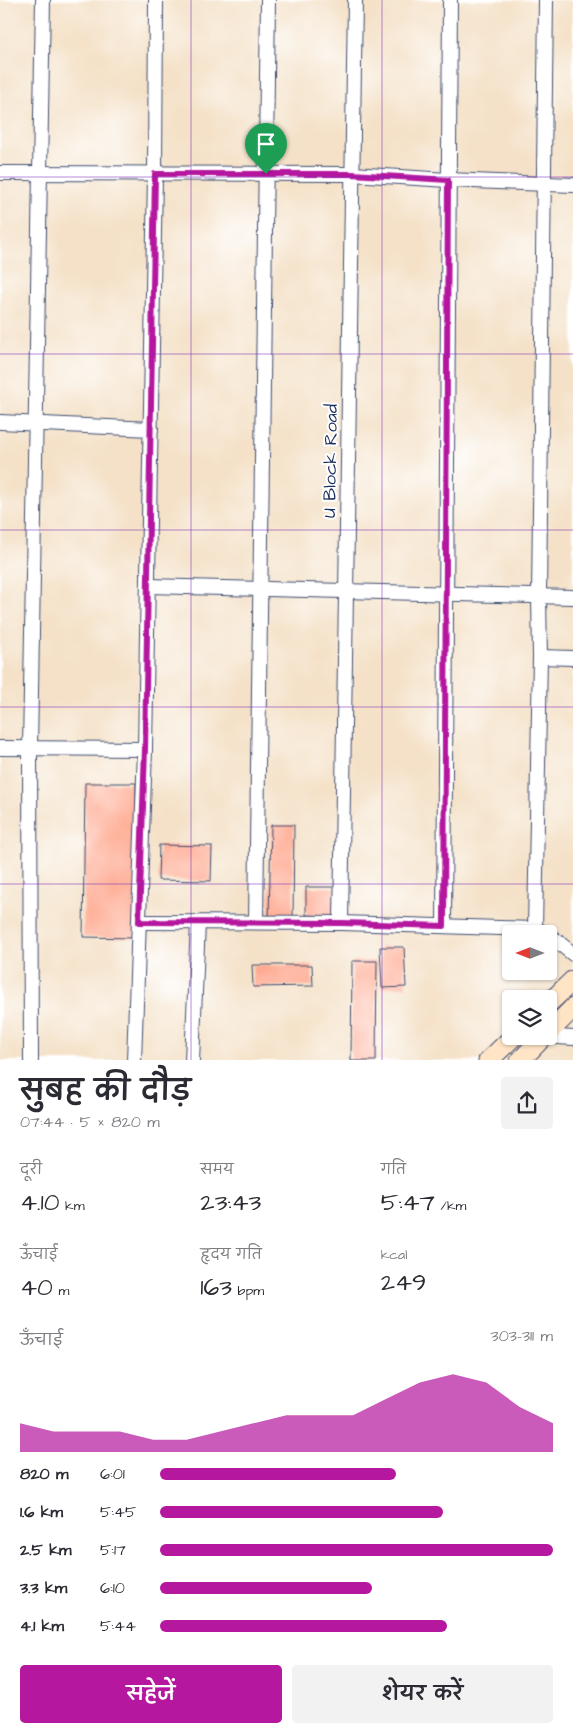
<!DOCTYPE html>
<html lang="hi">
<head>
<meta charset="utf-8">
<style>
  :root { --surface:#fff; --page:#f2f2f3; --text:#2b2b33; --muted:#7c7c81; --accent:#b5179e }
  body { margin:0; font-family:"Architects Daughter","Playpen Sans Deva",sans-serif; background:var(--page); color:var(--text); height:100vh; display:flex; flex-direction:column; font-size:19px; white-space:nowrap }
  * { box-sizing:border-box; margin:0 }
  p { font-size:16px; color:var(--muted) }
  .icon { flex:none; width:28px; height:28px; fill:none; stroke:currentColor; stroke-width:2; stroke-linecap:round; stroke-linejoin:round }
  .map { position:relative; height:1060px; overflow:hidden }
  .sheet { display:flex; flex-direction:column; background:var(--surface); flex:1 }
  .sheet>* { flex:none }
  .needle { width:32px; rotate:270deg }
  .controls { position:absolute; left:502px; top:925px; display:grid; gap:10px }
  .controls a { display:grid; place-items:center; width:55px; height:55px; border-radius:5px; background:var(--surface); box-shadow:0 1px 4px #0004; font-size:25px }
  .pin { position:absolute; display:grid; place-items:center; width:42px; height:42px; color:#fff; margin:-51px -21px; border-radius:50% 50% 50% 0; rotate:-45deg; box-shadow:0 0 5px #0007 }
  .pin .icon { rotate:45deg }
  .round { display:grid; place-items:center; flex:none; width:52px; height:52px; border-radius:5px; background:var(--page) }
  .summary { display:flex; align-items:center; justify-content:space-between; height:85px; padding:0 20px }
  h1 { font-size:28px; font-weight:600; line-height:38px }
  .stats { display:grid; grid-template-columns:repeat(3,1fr); gap:8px; height:85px; padding:5px 20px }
  .stats div { display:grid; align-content:center }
  .stats b { font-size:25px; font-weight:600 }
  .stats small { font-size:14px; font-weight:400 }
  .stats p { font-size:14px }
  .chart { height:140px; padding:10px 20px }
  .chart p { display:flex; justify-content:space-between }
  .chart svg { width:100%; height:90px; margin-top:5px; fill:var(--accent); opacity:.7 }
  .action { display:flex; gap:10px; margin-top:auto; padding:10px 20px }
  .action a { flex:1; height:58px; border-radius:5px; background:var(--accent); color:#fff; font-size:20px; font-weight:600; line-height:58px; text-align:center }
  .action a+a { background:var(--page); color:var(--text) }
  ul { padding:0 20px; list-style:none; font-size:16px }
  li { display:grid; grid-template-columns:80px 60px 1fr; align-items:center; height:38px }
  li i { height:12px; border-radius:6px; background:var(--accent) }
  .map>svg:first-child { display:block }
  .building { fill:#feaa92 }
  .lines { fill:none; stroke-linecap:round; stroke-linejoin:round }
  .minor-casing { stroke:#3c4a6e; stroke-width:16 }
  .secondary-casing { stroke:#3c4a6e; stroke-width:21 }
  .minor { stroke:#fff; stroke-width:14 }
  .secondary { stroke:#ffe4c6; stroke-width:19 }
  .route-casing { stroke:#fff; stroke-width:10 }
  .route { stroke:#b5179e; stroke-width:6 }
  .grid { fill:none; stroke:#7b2cbf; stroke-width:1; stroke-opacity:0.55 }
  .labels { text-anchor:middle; stroke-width:4; stroke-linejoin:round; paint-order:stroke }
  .street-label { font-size:18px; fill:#1b2f5e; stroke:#fff }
</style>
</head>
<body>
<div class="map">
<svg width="573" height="1061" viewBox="0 0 573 1061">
  <rect width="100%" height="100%" fill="#fff"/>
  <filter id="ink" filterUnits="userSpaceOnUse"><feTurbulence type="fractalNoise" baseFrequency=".02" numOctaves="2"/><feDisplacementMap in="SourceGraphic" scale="10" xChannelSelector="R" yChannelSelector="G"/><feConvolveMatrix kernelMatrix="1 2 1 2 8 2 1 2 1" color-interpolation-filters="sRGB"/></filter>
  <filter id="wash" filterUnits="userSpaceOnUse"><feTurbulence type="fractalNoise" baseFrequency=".0096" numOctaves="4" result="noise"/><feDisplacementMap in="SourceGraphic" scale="20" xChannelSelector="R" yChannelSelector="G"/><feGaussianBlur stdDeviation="1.12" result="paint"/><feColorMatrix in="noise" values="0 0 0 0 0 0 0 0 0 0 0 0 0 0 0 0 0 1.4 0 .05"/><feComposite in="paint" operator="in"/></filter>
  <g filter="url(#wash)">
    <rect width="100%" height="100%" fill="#f4e1c7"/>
    <g id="blocks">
      <g class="building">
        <polygon points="85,783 136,783 135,938 83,937"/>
        <polygon points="271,825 294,825 293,920 269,920"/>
        <polygon points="159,845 212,846 211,881 158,880"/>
        <polygon points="306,887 336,887 336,916 306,915"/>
        <polygon points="380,947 404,947 406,987 382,988"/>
        <polygon points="352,961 377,961 376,1061 351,1061"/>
        <polygon points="252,965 312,965 313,986 253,987"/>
      </g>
    </g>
  </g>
  <g filter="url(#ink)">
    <use href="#blocks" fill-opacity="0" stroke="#3c4a6e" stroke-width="1"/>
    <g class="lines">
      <defs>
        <g id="minor">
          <polyline points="0,173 352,174 448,180 573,185"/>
          <polyline points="0,422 151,429"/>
          <polyline points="148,586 573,597"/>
          <polyline points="540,657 573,658"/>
          <polyline points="0,748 145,749"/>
          <polyline points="139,922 341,923 535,929 547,934"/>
          <polyline points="256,922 268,0"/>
          <polyline points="341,923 355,0"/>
          <polyline points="444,926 450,0"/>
          <polyline points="535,929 540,657 539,596 546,0"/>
          <polyline points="549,935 573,954"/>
          <polyline points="543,1036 573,1038"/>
          <polyline points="31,1061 30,748 43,0"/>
          <polyline points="134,1061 145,749 155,175 156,0"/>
          <polyline points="192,1061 198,923"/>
        </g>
        <g id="secondary">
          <polyline points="549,1003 573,980"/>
          <polyline points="549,1032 573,1008"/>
          <polyline points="488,1061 514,1036"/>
          <polyline points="520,1061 544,1036"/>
        </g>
      </defs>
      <use href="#minor" class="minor-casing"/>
      <use href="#secondary" class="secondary-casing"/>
      <use href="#minor" class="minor"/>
      <use href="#secondary" class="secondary"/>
    </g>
  </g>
  <g class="lines" filter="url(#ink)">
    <defs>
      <polygon id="route" points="155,174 352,174 448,180 444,926 342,923 139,922 145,749"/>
    </defs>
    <use href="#route" class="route-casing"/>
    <use href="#route" class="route"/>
  </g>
  <path class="grid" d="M191,0V1061M382,0V1061M0,177H573M0,354H573M0,530H573M0,707H573M0,884H573"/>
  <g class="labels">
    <g class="street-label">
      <text transform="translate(330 461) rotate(-89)" y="6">U Block Road</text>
    </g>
  </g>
</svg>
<div class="controls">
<a><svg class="needle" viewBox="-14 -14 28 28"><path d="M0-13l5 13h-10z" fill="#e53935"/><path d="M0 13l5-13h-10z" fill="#7c7c81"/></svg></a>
<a><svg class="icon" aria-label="layers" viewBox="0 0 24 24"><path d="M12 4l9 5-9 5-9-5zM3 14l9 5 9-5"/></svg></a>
</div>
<div class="pin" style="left:266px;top:174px;background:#1e9e55"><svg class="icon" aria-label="arrive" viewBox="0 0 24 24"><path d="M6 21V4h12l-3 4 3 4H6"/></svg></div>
</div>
<section class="sheet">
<div class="summary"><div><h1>सुबह की दौड़</h1><p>07:44 · 5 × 820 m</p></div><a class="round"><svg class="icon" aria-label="share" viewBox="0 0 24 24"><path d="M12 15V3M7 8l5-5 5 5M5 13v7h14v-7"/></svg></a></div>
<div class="stats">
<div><p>दूरी</p><b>4.10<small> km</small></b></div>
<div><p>समय</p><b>23:43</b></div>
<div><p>गति</p><b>5:47<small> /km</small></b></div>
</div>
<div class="stats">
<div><p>ऊँचाई</p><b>40<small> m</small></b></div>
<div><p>हृदय गति</p><b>163<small> bpm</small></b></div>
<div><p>kcal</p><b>249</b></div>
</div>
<div class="chart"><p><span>ऊँचाई</span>303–311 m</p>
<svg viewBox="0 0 160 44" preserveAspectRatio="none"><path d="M0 44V30L10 34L20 34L30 34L40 38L50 38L60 34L70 30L80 26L90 26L100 26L110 18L120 10L130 6L140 10L150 22L160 30V44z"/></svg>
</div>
<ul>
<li><b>820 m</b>6:01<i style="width:60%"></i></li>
<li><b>1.6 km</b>5:45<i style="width:72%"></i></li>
<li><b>2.5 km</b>5:17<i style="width:100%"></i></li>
<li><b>3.3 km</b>6:10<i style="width:54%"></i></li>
<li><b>4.1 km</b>5:44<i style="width:73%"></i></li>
</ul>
<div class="action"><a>सहेजें</a><a>शेयर करें</a></div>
</section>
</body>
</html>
